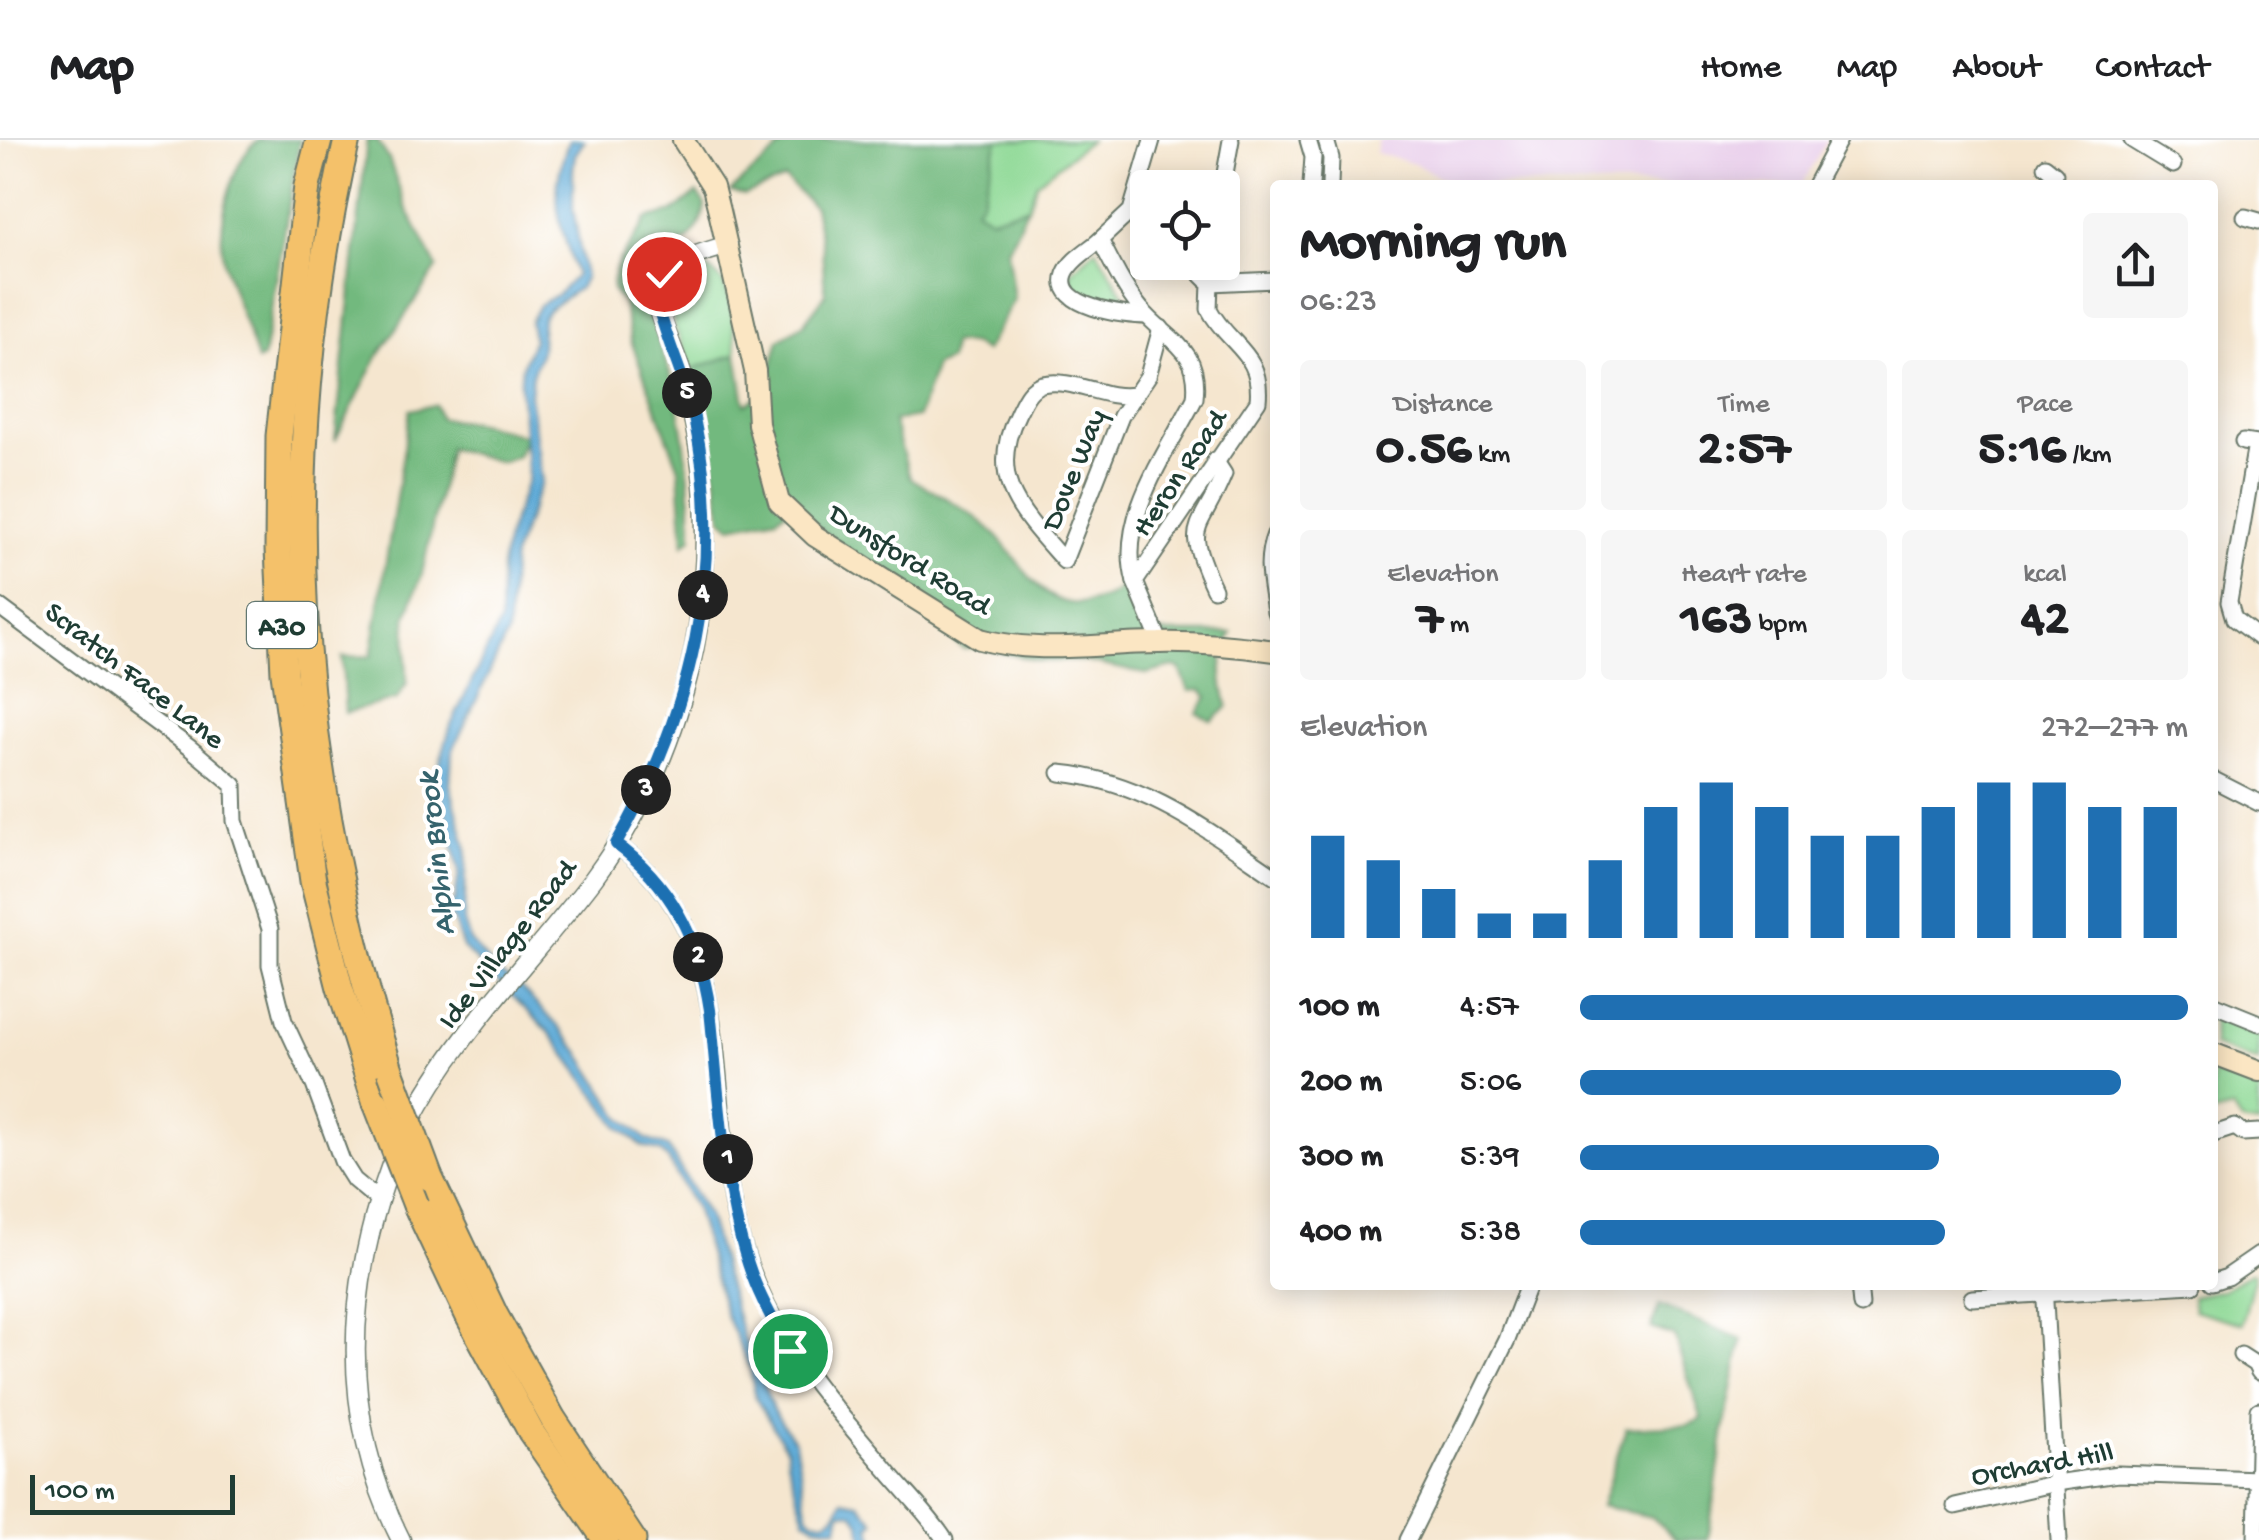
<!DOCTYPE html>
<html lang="en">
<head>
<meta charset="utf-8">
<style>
  :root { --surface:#fff; --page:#f6f6f6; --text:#202124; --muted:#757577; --line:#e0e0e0; --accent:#1f6fb2 }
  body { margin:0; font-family:"Gochi Hand",sans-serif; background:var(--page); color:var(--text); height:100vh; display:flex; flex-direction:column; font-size:38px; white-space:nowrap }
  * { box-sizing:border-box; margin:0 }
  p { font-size:32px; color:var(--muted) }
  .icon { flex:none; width:55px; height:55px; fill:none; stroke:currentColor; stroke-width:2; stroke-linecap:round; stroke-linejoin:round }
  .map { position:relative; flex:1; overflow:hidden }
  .drawer { position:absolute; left:1270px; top:40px; width:948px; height:1110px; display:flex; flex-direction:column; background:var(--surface); border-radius:10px; box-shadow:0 5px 25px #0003 }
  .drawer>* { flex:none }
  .controls { position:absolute; left:1130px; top:30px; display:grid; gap:20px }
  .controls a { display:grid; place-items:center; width:110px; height:110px; border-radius:10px; background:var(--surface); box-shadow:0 5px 25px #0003; font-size:50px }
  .scale { position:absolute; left:30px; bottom:25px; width:205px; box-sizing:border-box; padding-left:10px; border:5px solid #1f3d34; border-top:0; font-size:28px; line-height:35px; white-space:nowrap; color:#1f3d34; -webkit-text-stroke:8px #fff; paint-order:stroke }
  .pin { position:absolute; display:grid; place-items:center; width:85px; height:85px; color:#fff; margin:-42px; border:5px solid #fff; border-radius:50%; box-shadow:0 2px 10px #0007 }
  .km { position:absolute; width:50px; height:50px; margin:-25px; border-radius:50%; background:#222; color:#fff; font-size:28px; line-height:50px; text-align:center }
  .round { display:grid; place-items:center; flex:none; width:105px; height:105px; border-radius:10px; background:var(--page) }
  .headline { display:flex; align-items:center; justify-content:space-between; height:170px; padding:0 30px }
  h1 { font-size:55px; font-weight:800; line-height:75px }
  .stats { display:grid; grid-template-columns:repeat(3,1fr); gap:15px; height:170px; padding:10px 30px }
  .stats div { display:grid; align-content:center; border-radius:10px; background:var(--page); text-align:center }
  .stats b { font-size:50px; font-weight:800 }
  .stats small { font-size:28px; font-weight:400 }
  .stats p { font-size:28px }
  .chart { height:280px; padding:20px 30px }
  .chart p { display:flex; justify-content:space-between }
  .chart svg { width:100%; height:180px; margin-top:10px; stroke:var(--accent); stroke-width:6 }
  ul { padding:0 30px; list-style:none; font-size:32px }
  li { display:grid; grid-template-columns:160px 120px 1fr; align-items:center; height:75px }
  li i { height:25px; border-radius:12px; background:var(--accent) }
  header { display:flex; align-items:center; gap:60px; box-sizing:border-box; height:140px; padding:0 50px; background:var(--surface); border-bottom:2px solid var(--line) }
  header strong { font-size:48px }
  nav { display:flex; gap:55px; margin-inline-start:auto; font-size:35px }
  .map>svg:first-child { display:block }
  .built { fill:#ead1ec }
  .green { fill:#8ed995; stroke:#568b64; stroke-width:2.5 }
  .forest { fill:#72b97e; stroke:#487b59; stroke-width:2.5 }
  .water { fill:#5faad7; stroke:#3f7486; stroke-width:2.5 }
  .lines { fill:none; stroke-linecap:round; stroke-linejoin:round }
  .minor-casing { stroke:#6a786a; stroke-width:19 }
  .tertiary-casing { stroke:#6a786a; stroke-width:21 }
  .secondary-casing { stroke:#6a786a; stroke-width:24 }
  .trunk-casing { stroke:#6a786a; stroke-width:29 }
  .minor { stroke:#fff; stroke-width:15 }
  .tertiary { stroke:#fff; stroke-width:18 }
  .secondary { stroke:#fbe6c3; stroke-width:20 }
  .trunk { stroke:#f4c16a; stroke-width:25 }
  .trunk-bridge-casing { stroke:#6a786a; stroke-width:29; stroke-linecap:butt }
  .trunk-bridge { stroke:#f4c16a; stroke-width:25 }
  .route-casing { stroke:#fff; stroke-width:20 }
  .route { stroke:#1f6fb2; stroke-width:12 }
  .labels { text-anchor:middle; stroke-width:8; stroke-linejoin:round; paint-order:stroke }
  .shield { fill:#fff; stroke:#627771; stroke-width:2.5 }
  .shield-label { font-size:28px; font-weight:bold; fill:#1f3d34 }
  .street-label { font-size:30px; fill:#1f3d34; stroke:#fff }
  .water-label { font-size:32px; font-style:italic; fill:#35636d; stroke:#fff }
</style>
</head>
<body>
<header>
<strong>Map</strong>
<nav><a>Home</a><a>Map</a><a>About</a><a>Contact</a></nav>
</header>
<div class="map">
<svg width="2259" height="1400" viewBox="0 0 2259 1400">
  <rect width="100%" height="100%" fill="#fff"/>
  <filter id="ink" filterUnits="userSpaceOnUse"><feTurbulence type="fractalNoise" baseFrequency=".01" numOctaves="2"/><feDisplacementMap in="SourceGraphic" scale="20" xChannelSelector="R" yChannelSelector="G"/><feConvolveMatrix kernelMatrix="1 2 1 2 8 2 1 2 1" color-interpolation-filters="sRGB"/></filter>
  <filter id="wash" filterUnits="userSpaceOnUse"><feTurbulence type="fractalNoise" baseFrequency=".0048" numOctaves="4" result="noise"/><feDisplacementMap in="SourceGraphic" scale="40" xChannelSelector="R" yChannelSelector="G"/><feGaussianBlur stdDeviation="2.25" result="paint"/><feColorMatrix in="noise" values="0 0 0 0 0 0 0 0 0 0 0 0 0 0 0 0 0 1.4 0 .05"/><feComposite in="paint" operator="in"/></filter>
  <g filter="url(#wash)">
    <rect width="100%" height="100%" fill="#f5e6cf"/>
    <polygon class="built" points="1379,0 1827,0 1802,45 1457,45 1414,24 1376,13"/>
    <g class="green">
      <polygon points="998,0 1090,0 1037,42 1028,67 991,78 975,68 982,60"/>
      <polygon points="1096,109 1134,171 1083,160 1073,153 1070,133"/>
      <path d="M699,126C736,135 732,183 737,214L692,229C680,197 644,135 699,126Z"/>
      <polygon points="2212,869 2259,888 2259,922 2213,906"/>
      <polygon points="2212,933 2259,947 2259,985 2242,982 2233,969 2213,974"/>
      <polygon points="2252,1132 2255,1134 2242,1184 2194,1170 2192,1156 2222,1150"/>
    </g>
    <g class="forest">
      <path d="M259,0H300L263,218L257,221C248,188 233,157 224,123C216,90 230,19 259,0Z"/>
      <polygon points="367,0 377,0 389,19 406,67 437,128 378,216 335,301"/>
      <path d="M786,0H998L982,60L975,68L991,78L1028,67L1007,110L1014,159L985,211L972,204L952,203L949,220L935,226L918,277L893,281L910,338C938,354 965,367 989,388C1020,416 1040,474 1090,462C1104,459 1114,456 1123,445L1136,461L1145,493H1232C1218,518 1220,539 1228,567L1212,581L1197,573L1208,557L1201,550L1189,551L1180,529L1173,527L1146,534L1083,521H1040L977,507L964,509L793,366L777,377L732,386L722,378L717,342L692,229L737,214L745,264L765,251L779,200L803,184L825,155L822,107L814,67L785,39L745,55L731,52C748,31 771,22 786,0Z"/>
      <path d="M697,53L705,65C701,104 662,112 642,141C647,183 669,219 677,260C687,306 691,351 692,398L684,404L679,328L631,201L623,163L612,150C613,116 633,108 646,79L673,72Z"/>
      <polygon points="435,265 440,278 481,283 525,296 517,317 501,322 449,308 422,434 406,478 407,543 397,559 345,573 342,517 371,516 410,270"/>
      <polygon points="1659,1165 1742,1199 1724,1289 1708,1400 1677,1400 1652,1377 1601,1366 1626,1288 1688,1285 1702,1279 1674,1196 1651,1188"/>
    </g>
    <path class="water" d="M569,0H585L575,15L573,30V68L585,137L579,148L548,170L542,178L541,211L532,235L530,255L542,341L513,417L507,495L452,612L450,645L467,709L464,781L470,801L499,833L521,848L556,884L578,910L620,976L646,999L668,1007L708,1076L743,1197L754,1218L773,1270L795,1302L808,1374L814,1380C831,1384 837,1374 843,1360L859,1363L875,1382L870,1386L875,1400H863L860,1383L853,1373L841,1372L838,1388L815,1385L805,1379L787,1321V1310L756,1259L750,1229L726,1176L696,1071L669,1021L660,1011L642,1006L619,987L549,892L463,808L453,779L445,771L446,766L455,761L459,730L438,640L440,622L451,585L500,482L501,427L507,397L528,338L520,247L522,226L533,200L530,182L539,165L558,154L576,135C559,79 547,58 569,0Z"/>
  </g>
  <g filter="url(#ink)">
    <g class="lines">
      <defs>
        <g id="minor">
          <polyline points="1308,0 1313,17 1311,45"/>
          <polyline points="1326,0 1331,18 1330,45"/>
          <polyline points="2132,0 2173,25"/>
          <polyline points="2045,26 2055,34 2048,45"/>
          <polyline points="1815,45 1839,0"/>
          <polyline points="1222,50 1231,0"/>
          <polyline points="2245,77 2259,81"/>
          <path d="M1100,100C1090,109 1070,120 1065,134C1053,167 1125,176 1147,176"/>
          <polyline points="1199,122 1199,132 1210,143"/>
          <polyline points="1210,143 1275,140"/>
          <path d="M1134,255C1103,260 1073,237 1042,244C1029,248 1024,261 1018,273C985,339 1022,373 1064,421L1121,276L1148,236L1161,188"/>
          <polyline points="2243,302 2256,304 2229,462 2234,479 2259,498"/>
          <path d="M1275,394C1264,422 1271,443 1275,472"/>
          <path d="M1135,442C1116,378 1168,312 1195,258C1201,207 1167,201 1141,169C1124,149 1112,123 1100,100L1131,71L1152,0"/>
          <path d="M1214,449C1182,380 1199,396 1224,334L1215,320"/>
          <polyline points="0,467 190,608 234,645 235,681 270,789 270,825 284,881 314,945 342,1021 354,1040 378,1060"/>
          <path d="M1160,502L1135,442L1258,261C1263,212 1228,206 1209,169L1210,143"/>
          <path d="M1060,633C1145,641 1207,690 1275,736"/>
          <polyline points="2212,639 2259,663"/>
          <path d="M616,704C743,796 704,955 738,1088C766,1194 819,1249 887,1330C907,1354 928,1374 945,1400"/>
          <polyline points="2212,864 2259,883"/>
          <polyline points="2214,994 2235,987 2243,993 2259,992"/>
          <polyline points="2212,1142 2227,1137 2259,1115"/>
          <polyline points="1859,1145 1861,1165"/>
          <polyline points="2044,1145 2059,1400"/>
          <polyline points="1972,1158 2193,1145"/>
          <polyline points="2241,1215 2255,1224 2259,1232"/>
          <polyline points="1955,1366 2056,1343 2118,1334 2258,1339"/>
          <polyline points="1408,1400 1507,1200 1528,1145"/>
          <polyline points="2256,1400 2259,1270"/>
        </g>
        <g id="tertiary">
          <path d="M408,986C456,893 532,820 594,738C668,638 706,514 705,391C705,337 697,285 682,234C674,206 656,177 655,148C669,119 700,114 728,105"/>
          <path d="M397,1009C346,1139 337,1273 401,1400"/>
        </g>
        <g id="secondary">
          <path d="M683,0L713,47L719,71L755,231L758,284L779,362L815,396L980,499C1039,515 1099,503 1159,503C1198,502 1236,506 1275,511"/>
          <polyline points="2212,913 2259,931"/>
        </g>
        <g id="trunk">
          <polyline points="319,0 307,46 279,296 278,409 284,533 313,741 340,848 376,963"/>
          <path d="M347,0C273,324 293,614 390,930"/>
          <polyline points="430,1038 495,1175 553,1279 633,1400"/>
          <polyline points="416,1065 469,1177 531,1292 606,1400"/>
        </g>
      </defs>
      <use href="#minor" class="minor-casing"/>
      <use href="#tertiary" class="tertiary-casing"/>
      <use href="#secondary" class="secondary-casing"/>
      <use href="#trunk" class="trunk-casing"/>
      <use href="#minor" class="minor"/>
      <use href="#tertiary" class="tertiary"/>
      <use href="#secondary" class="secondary"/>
      <use href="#trunk" class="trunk"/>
      <defs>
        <g id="trunk-bridge">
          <polyline points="390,930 430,1038"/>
          <polyline points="376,963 416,1065"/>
        </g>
      </defs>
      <use href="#trunk-bridge" class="trunk-bridge-casing"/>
      <use href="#trunk-bridge" class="trunk-bridge"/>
    </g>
  </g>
  <g class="lines" filter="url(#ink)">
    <defs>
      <path id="route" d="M664,134L655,148V154C664,197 685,236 694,278C727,427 691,575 616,704C672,744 700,803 710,870C719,955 723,1055 752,1135C762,1162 776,1186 790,1211"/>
    </defs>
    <use href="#route" class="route-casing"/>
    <use href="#route" class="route"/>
  </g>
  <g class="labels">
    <rect class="shield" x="247" y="462" width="70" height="46" rx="8"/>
    <g class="shield-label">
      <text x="282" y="495">A30</text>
    </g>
    <g class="street-label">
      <text transform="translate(1072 329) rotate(-68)" y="10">Dove Way</text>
      <text transform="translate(1178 332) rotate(-56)" y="10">Heron Road</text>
      <text transform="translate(911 418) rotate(32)" y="10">Dunsford Road</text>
      <text transform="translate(136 534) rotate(38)" y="10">Scratch Face Lane</text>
      <text transform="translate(506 803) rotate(-52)" y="10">Ide Village Road</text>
      <text transform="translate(2042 1322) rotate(-10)" y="10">Orchard Hill</text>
    </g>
    <g class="water-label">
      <text transform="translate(434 714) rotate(-96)" y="11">Alphin Brook</text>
    </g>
  </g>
</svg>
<div class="controls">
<a><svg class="icon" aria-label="locate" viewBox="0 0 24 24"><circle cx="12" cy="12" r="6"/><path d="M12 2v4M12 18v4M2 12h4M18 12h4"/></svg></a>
</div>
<div class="scale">100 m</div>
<div class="pin" style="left:790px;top:1211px;background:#1e9e55"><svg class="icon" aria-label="arrive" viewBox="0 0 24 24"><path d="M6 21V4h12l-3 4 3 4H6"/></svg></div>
<div class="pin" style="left:664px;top:134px;background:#d93025"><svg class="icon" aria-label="check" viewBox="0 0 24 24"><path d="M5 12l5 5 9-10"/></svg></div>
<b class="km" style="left:728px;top:1019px">1</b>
<b class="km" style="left:698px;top:817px">2</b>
<b class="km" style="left:646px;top:650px">3</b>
<b class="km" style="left:703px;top:455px">4</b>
<b class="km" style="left:687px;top:253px">5</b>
<section class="drawer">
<div class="headline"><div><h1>Morning run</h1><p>06:23</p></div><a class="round"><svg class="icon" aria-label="share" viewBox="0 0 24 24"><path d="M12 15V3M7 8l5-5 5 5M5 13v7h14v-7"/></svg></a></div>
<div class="stats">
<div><p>Distance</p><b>0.56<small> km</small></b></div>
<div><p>Time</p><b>2:57</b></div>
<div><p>Pace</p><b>5:16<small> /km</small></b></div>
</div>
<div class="stats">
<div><p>Elevation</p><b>7<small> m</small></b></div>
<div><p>Heart rate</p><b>163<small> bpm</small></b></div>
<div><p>kcal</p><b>42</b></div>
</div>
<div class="chart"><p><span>Elevation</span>272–277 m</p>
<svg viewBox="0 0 160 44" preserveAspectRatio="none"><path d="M5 44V19M15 44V25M25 44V32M35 44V38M45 44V38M55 44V25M65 44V12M75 44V6M85 44V12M95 44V19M105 44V19M115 44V12M125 44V6M135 44V6M145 44V12M155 44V12"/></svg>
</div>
<ul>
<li><b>100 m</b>4:57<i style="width:100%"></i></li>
<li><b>200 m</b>5:06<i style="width:89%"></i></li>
<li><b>300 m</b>5:39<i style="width:59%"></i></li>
<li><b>400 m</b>5:38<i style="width:60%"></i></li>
</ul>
</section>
</div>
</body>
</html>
